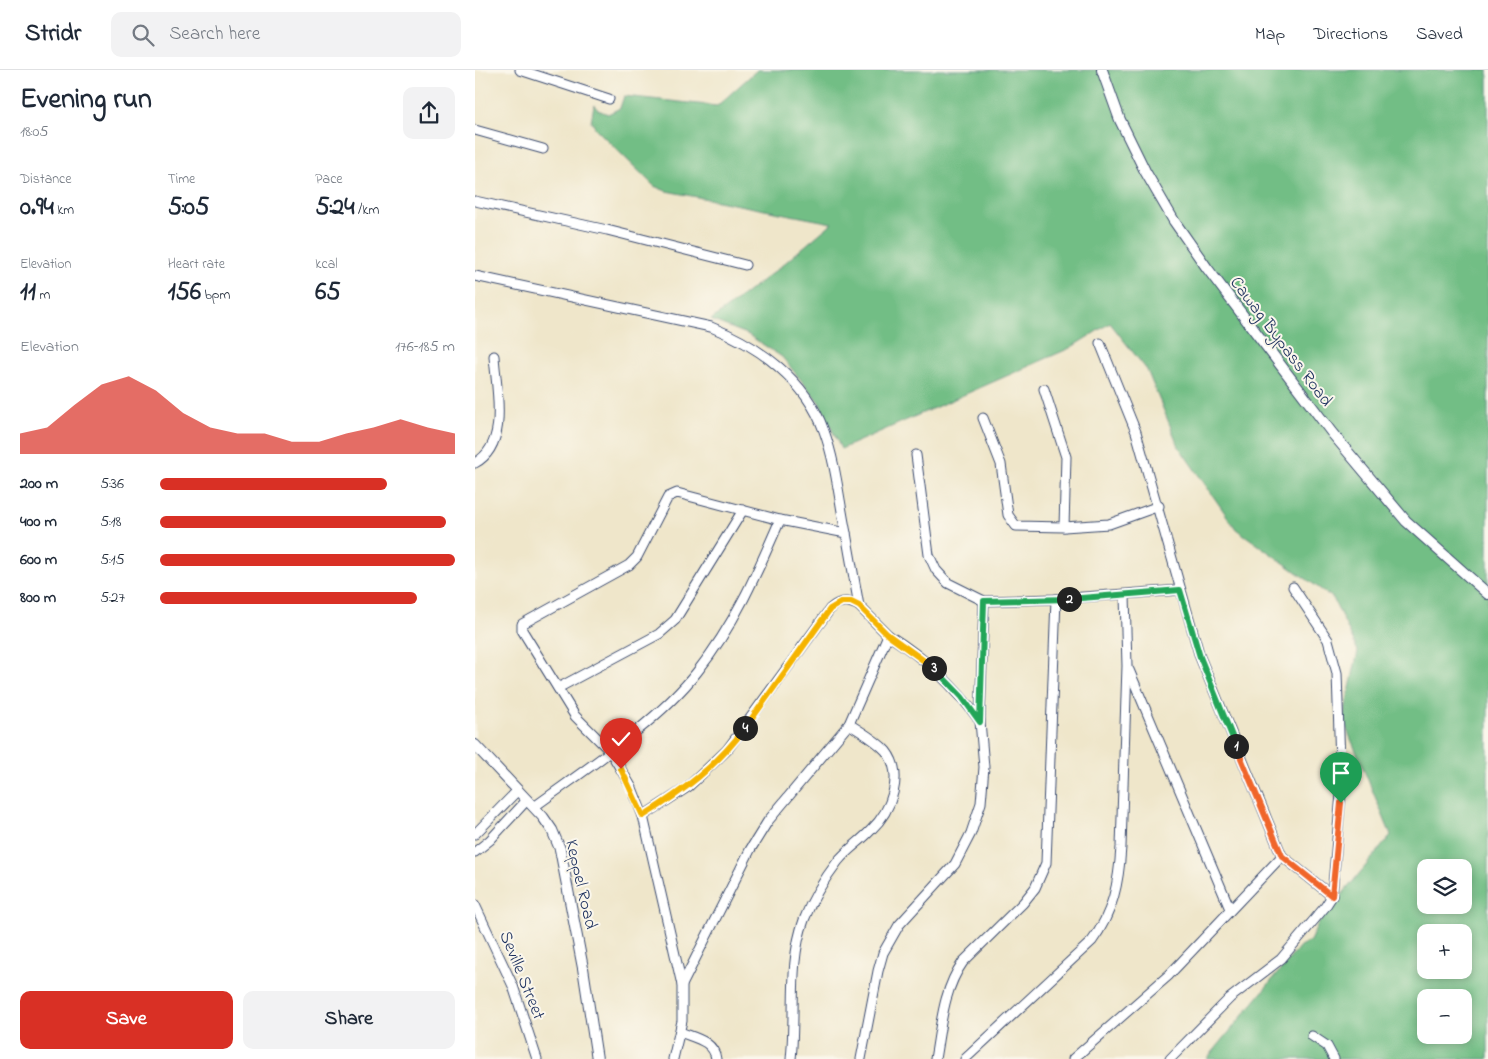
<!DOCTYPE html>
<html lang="en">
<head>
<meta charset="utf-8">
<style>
  :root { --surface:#fff; --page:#f2f2f3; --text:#1f2937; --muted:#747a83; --line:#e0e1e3; --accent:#d93025 }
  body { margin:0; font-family:"Indie Flower",sans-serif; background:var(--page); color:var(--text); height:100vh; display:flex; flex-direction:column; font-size:19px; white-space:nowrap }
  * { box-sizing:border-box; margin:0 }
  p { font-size:16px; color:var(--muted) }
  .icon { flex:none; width:28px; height:28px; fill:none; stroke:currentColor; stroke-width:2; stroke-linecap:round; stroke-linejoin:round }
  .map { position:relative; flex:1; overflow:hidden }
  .sheet { display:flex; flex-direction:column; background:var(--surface); width:475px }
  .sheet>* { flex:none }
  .tools { position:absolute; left:942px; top:789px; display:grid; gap:10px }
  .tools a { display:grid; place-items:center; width:55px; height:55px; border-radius:10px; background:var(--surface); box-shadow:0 2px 8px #0003; font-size:25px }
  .pin { position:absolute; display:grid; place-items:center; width:42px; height:42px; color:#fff; margin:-51px -21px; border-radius:50% 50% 50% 0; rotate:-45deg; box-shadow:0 0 5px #0007 }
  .pin .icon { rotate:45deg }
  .km { position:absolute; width:25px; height:25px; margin:-12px; border-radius:50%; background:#222; color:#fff; font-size:14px; line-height:25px; text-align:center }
  .round { display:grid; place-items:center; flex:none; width:52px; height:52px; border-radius:10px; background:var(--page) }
  .headline { display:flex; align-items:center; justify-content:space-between; height:85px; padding:0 20px }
  h1 { font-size:28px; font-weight:800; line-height:38px }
  .metrics { display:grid; grid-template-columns:repeat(3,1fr); gap:8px; height:85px; padding:5px 20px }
  .metrics div { display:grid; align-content:center }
  .metrics b { font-size:25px; font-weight:800 }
  .metrics small { font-size:14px; font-weight:400 }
  .metrics p { font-size:14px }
  .chart { height:140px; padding:10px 20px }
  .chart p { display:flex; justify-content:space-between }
  .chart svg { width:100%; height:90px; margin-top:5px; fill:var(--accent); opacity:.7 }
  .cta { display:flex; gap:10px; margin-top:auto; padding:10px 20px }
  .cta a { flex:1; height:58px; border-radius:10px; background:var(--accent); color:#fff; font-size:20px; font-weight:800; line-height:58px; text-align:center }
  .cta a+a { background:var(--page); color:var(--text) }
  ul { padding:0 20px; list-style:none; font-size:16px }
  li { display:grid; grid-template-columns:80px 60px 1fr; align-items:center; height:38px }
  li i { height:12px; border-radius:6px; background:var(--accent) }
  header { display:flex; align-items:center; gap:30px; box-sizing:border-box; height:70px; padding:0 25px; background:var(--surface); border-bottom:1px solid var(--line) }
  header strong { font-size:24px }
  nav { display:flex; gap:28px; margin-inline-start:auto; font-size:18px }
  .search { width:350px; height:45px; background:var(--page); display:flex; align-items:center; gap:12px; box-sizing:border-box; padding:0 18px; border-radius:10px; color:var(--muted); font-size:19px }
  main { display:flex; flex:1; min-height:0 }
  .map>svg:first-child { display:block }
  .forest { fill:#72be85; stroke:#467672; fill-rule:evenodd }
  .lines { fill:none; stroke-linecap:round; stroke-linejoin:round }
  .minor-casing { stroke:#3b4a6e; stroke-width:11 }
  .tertiary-casing { stroke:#3b4a6e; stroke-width:12 }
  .minor { stroke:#fff; stroke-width:9 }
  .tertiary { stroke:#fff; stroke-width:10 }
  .split-1-casing { stroke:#fff; stroke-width:10 }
  .split-2-casing { stroke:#fff; stroke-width:10 }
  .split-3-casing { stroke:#fff; stroke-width:10 }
  .split-4-casing { stroke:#fff; stroke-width:10 }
  .split-5-casing { stroke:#fff; stroke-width:10 }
  .split-1 { stroke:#f0652b; stroke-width:6 }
  .split-2 { stroke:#22a559; stroke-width:6 }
  .split-3 { stroke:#22a559; stroke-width:6 }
  .split-4 { stroke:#f5b400; stroke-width:6 }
  .split-5 { stroke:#f5b400; stroke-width:6 }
  .labels { text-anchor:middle; stroke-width:4; stroke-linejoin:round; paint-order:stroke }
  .street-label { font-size:18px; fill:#1b2f5e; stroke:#fbf7ec }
</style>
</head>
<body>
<header>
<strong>Stridr</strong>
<div class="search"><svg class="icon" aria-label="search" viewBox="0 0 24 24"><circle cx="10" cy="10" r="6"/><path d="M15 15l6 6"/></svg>Search here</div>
<nav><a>Map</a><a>Directions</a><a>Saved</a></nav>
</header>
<main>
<section class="sheet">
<div class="headline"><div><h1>Evening run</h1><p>18:05</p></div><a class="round"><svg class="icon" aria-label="share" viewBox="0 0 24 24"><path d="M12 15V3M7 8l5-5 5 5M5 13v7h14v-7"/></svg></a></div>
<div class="metrics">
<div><p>Distance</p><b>0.94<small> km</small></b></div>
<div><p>Time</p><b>5:05</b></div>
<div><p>Pace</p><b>5:24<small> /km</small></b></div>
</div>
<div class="metrics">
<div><p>Elevation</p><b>11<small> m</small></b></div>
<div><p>Heart rate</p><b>156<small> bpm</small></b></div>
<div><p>kcal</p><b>65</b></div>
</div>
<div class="chart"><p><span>Elevation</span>176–185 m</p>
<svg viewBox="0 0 160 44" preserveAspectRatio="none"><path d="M0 44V34L10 31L20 20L30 10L40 6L50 13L60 24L70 31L80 34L90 34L100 38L110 38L120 34L130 31L140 27L150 31L160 34V44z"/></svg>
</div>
<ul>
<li><b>200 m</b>5:36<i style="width:77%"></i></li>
<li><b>400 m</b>5:18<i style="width:97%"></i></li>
<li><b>600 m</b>5:15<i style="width:100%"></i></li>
<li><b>800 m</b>5:27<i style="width:87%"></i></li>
</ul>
<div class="cta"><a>Save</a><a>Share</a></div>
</section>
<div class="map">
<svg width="1013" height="989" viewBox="0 0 1013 989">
  <rect width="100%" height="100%" fill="#fbf7ec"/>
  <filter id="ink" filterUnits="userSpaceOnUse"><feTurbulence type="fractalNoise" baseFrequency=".02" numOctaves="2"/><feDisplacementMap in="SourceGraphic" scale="10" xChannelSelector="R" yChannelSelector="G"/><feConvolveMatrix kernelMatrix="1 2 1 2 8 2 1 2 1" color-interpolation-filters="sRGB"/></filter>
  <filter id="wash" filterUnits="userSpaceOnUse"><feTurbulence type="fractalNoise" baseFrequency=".0096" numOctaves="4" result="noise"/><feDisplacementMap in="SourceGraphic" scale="20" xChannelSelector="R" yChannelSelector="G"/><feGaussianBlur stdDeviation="1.12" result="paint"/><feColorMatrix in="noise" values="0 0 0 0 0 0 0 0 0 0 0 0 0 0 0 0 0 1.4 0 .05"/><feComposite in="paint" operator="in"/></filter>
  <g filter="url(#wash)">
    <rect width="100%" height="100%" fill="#efe6ca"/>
    <path class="forest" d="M282,0H1013V989H732L825,876L835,871L842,855L916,765L868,650L883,581L858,528L761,459L704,377L672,300L635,253L595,278L366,379L344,332L307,287L272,264L236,250L305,197L357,153L191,121L179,116L121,59L116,51L119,35L123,40L133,44L145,38L149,26L242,36ZM951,798H989V835H951ZM951,862H989V900H951ZM951,928H989V965H951Z"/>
  </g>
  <g filter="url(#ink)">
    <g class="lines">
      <defs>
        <g id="minor">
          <polyline points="45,0 134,29"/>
          <polyline points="0,60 68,79"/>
          <polyline points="0,131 132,160 270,195"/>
          <path d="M0,206L236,257C284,276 331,310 349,361C361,394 364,429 371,463"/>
          <polyline points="625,273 661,362 725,587 807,786 857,826"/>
          <polyline points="569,319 591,387 589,457"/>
          <polyline points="508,348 526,394 533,445 541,456 589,457 634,454 684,436"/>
          <polyline points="441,385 454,485 461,500 473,513 509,531 581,529 705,520"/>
          <path d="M0,393C35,374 21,319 19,286"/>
          <polyline points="654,600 755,839"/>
          <polyline points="83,618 184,564 200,550 268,440"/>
          <path d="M59,737C111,699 183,652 222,602C259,556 282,503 305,450"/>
          <path d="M168,746L213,717L252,680L355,539C364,530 373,530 384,536"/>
          <polyline points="0,764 43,720"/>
          <polyline points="0,782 15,770 52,730"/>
          <polyline points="0,835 38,916 62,989"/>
          <path d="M207,915L275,780L293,751L374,654L413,565C451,589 479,615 505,651"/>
          <path d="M205,962C220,968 239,971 241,989"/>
          <polyline points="837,966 852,976 859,989"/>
          <polyline points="198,989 207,951 207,915 168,746 157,718 135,681 100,646 47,560 47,554 154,495 162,487 193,427 202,423 305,450 371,463 384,536 413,565"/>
          <path d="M316,989C321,944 313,893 329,850C337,829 350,808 363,791C373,779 386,771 396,760C416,741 430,705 411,681C401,670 386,662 374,654"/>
          <polyline points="386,989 403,901 408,883 424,855 480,794 496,763 506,733 509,697 505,651 509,531"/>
          <path d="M460,989C466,956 468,920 488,892L548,833L560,818L571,793L581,529"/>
          <path d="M490,989L617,871C638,843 644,812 646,777L652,596L650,525"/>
          <polyline points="598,989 694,905 807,786"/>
          <polyline points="695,989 755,928 806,889 850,837 857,826 866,724 862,603 853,570 818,517"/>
        </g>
        <g id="tertiary">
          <polyline points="627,0 645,50 670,101 699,151 732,198 857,363 931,451 1013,524"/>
          <polyline points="0,675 68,747 77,760 85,779 108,898 122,989"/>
        </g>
      </defs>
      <use href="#minor" class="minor-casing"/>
      <use href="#tertiary" class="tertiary-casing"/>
      <use href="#minor" class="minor"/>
      <use href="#tertiary" class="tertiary"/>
    </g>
  </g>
  <g class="lines" filter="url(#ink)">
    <defs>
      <polyline id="split-1" points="761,676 807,786 857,826 866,733"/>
      <polyline id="split-2" points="594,529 705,520 725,587 761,676"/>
      <polyline id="split-3" points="459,598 487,627 505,652 509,531 594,529"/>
      <polyline id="split-4" points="270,658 355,539 367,532 376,532 384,536 413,565 459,598"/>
      <path id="split-5" d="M146,699L168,746C207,722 243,695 270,658"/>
    </defs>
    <use href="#split-1" class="split-1-casing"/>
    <use href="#split-2" class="split-2-casing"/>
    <use href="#split-3" class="split-3-casing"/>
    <use href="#split-4" class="split-4-casing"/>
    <use href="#split-5" class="split-5-casing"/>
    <use href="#split-1" class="split-1"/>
    <use href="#split-2" class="split-2"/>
    <use href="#split-3" class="split-3"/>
    <use href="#split-4" class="split-4"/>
    <use href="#split-5" class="split-5"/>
  </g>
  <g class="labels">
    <g class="street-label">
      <text transform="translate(807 271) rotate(53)" y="6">Cawag Bypass Road</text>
      <text transform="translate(107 814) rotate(77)" y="6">Keppel Road</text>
      <text transform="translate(48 905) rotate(68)" y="6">Seville Street</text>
    </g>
  </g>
</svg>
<div class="tools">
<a><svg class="icon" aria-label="layers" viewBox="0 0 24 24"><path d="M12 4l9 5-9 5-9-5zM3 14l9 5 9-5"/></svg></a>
<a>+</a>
<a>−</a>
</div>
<div class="pin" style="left:866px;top:733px;background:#1e9e55"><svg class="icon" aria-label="arrive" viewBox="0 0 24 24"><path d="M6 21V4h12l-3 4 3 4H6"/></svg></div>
<div class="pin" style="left:146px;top:699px;background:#d93025"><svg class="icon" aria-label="check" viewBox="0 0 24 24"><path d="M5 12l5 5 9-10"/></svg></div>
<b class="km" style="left:761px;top:676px">1</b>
<b class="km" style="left:594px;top:529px">2</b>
<b class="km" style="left:459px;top:598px">3</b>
<b class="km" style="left:270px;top:658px">4</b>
</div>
</main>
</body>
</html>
